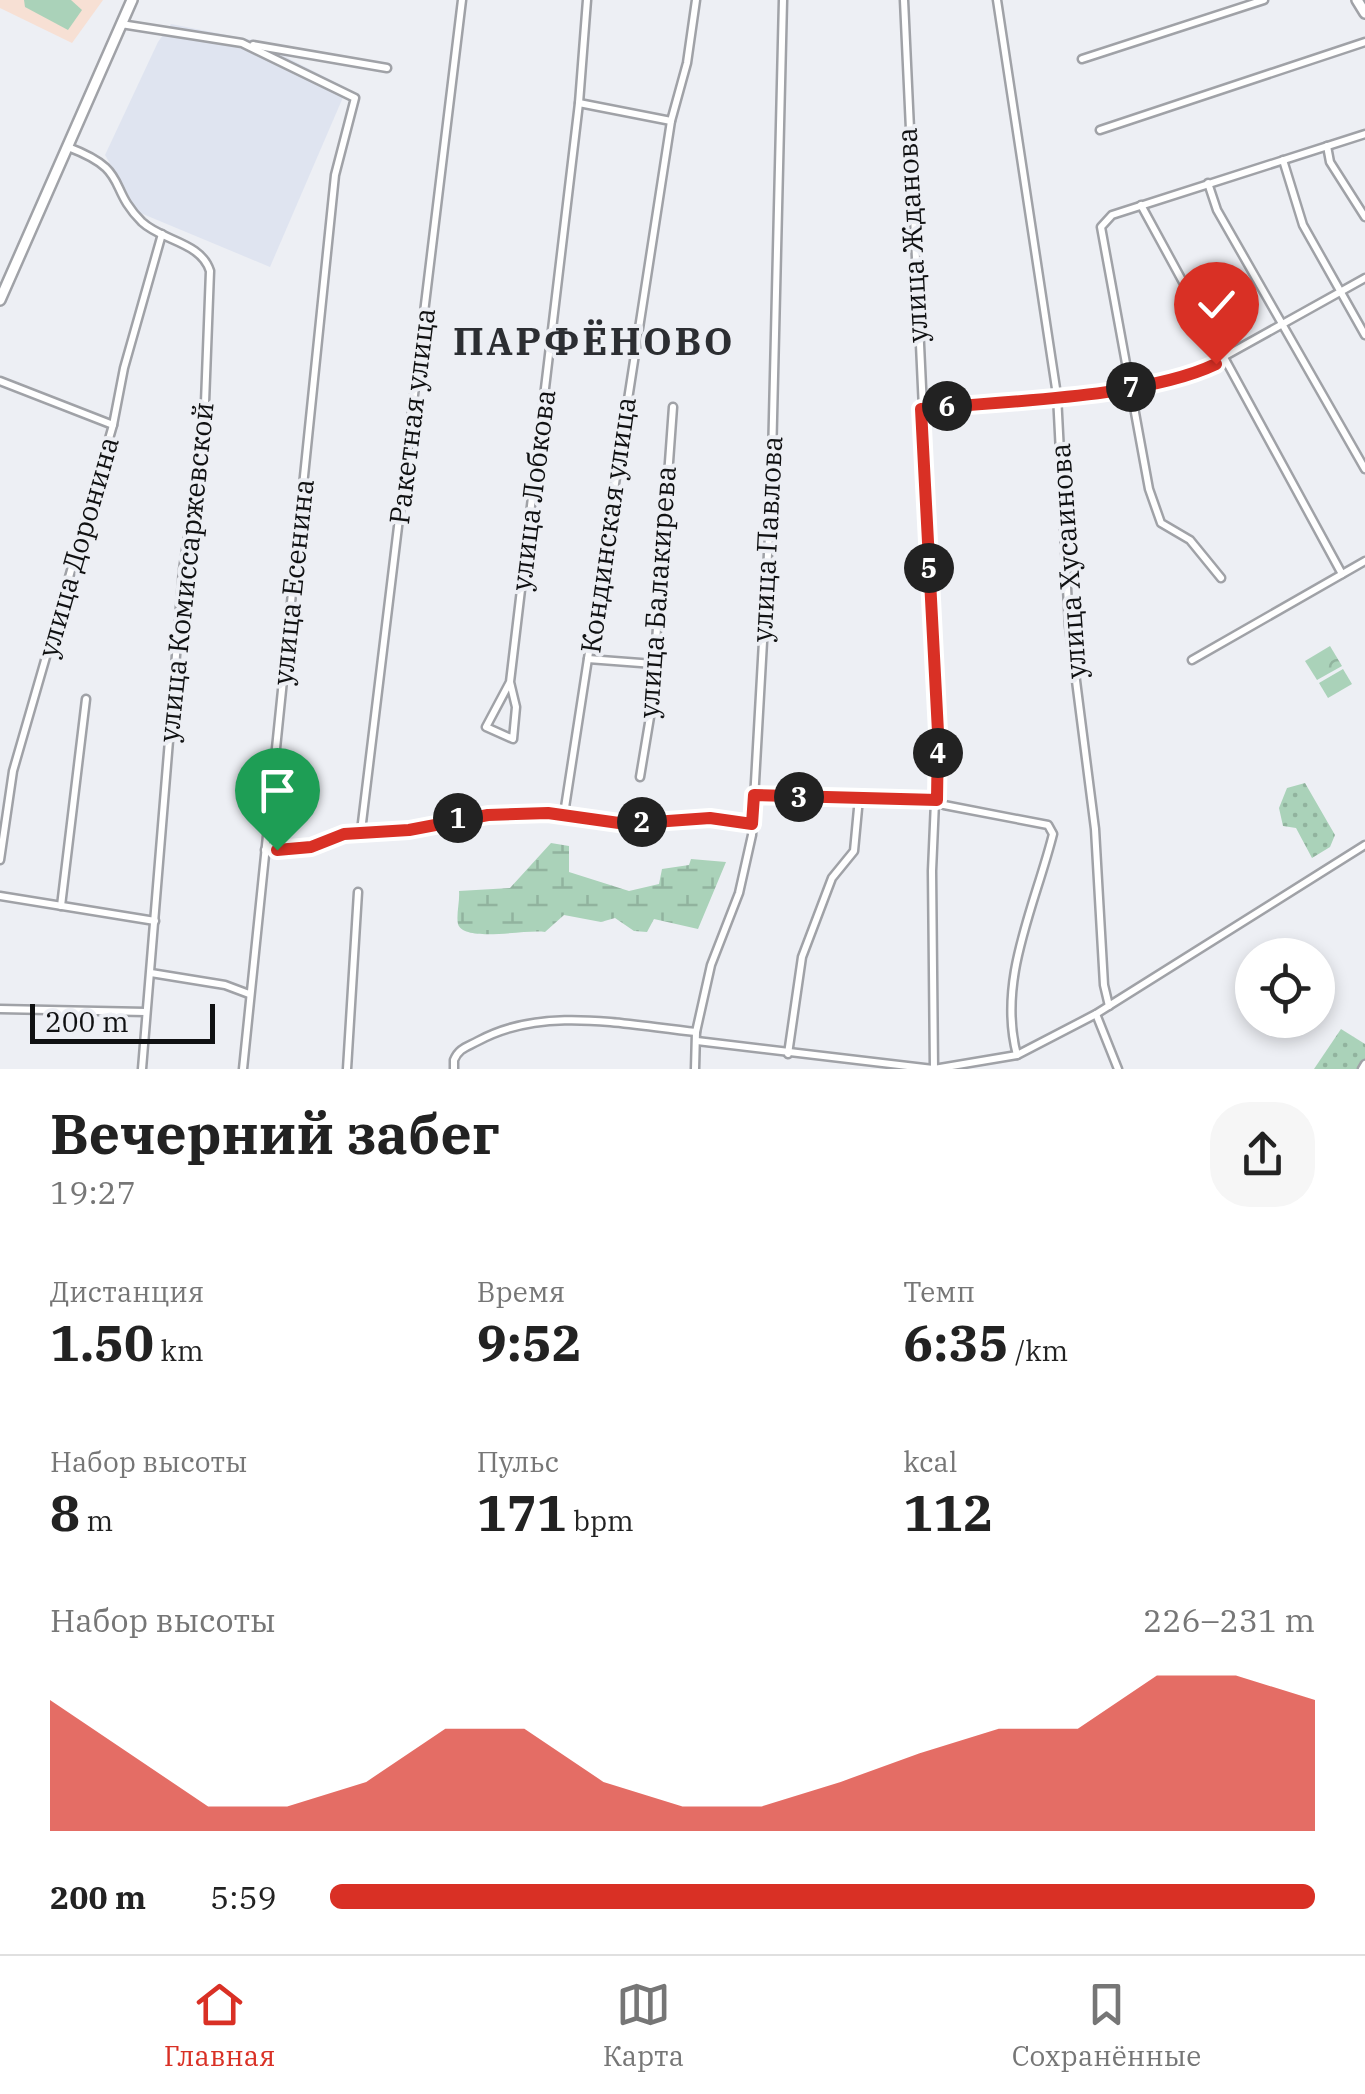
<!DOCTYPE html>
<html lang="ru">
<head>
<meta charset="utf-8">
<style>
  :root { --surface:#fff; --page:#f6f6f6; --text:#222; --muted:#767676; --line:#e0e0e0; --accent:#d93025 }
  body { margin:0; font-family:"IBM Plex Serif",serif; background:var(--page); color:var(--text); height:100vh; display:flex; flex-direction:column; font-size:38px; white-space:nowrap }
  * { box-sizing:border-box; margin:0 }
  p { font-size:32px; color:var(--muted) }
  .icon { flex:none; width:55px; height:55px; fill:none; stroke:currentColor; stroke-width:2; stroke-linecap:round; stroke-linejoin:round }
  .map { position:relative; height:1069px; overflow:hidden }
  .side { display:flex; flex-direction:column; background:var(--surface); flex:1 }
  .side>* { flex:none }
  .fabs { position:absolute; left:1235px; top:938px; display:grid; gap:20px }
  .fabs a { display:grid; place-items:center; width:100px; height:100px; border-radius:50%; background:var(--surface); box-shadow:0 5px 15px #0003; font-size:50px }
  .scale { position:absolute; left:30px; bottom:25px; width:185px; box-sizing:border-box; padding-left:10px; border:5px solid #101112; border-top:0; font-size:28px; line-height:35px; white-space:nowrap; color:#101112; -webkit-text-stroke:8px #edeff4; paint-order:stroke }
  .pin { position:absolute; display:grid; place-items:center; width:85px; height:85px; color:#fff; margin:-102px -42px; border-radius:50% 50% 50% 0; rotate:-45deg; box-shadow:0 0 10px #0007 }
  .pin .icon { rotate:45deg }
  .km { position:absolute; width:50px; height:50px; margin:-25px; border-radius:50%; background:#222; color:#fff; font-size:28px; line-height:50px; text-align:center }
  .round { display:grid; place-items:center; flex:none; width:105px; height:105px; border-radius:40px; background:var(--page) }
  .overview { display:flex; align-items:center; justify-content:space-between; height:170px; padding:0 50px }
  h1 { font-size:55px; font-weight:800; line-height:75px }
  .stats { display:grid; grid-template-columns:repeat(3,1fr); gap:15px; height:170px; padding:10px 50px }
  .stats div { display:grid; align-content:center }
  .stats b { font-size:50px; font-weight:800 }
  .stats small { font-size:28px; font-weight:400 }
  .stats p { font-size:28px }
  .chart { height:280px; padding:20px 50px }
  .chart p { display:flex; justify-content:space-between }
  .chart svg { width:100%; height:180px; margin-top:10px; fill:var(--accent); opacity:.7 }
  ul { padding:0 50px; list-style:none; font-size:32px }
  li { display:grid; grid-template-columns:160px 120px 1fr; align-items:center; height:75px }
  li i { height:25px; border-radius:12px; background:var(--accent) }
  .menu { display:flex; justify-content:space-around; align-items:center; height:140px; border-top:2px solid var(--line); background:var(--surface); font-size:28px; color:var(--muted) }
  .menu a { display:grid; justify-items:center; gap:5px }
  .menu .active { color:var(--accent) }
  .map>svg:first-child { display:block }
  .built { fill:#dfe4f0 }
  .education { fill:#f7e0d4 }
  .grass { fill:url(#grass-dots) }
  .forest { fill:url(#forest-crowns) }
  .wetland { fill:url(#wetland-marsh) }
  .pitch { fill:#aad2b9 }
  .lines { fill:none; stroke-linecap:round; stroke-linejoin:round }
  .street-casing { stroke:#a0a2a7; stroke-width:11 }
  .primary-casing { stroke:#a0a2a7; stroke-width:14 }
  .street { stroke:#fff; stroke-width:6 }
  .primary { stroke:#fff; stroke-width:9 }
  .route-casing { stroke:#fff; stroke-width:20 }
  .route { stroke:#d93025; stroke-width:12 }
  .labels { text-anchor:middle; stroke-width:8; stroke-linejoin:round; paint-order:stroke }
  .street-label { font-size:28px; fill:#101112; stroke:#edeff4 }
  .district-label { font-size:38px; font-weight:bold; letter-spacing:2.5px; fill:#2c2e32; stroke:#edeff4 }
</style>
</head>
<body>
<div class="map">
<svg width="1365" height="1069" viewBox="0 0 1365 1069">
  <defs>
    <pattern id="grass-dots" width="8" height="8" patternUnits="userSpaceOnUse" patternTransform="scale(2.5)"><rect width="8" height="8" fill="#aad2b9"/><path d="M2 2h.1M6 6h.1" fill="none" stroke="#91b39e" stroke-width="1.8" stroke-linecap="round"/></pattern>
    <pattern id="forest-crowns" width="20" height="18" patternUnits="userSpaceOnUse" patternTransform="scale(2.5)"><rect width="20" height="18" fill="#aad2b9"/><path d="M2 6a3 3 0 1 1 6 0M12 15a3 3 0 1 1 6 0" fill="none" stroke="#91b39e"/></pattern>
    <pattern id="wetland-marsh" width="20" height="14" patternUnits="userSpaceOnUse" patternTransform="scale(2.5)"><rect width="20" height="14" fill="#aad2b9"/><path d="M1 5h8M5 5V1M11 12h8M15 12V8" fill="none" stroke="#91b39e"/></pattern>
  </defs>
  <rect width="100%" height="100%" fill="#edeff4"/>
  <polygon class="built" points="171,24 252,40 347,88 270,267 138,212 105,155 158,42"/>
  <polygon class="education" points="0,0 103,0 72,43 0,8"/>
  <g class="grass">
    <polygon points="1305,783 1335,835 1330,847 1312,858 1296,828 1283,826 1279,808 1287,788"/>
    <polygon points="1341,1029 1365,1044 1365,1069 1314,1069"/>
  </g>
  <polygon class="forest" points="1330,646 1342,666 1317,680 1305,661"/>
  <path class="wetland" d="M551,843L569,846V872L629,891L659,884L662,869L689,865L691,859L726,862L698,929L654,919L647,932L634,931L615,918L601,922L564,915L545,932C525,929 464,943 458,924C456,915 460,901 459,891L510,888Z"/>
  <g class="pitch">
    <polygon points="24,0 71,0 82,10 68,30 25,7"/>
    <polygon points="1343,669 1352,684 1328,698 1319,683"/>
  </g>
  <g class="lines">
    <defs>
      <g id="street">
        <polyline points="904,0 938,732 932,871 934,1069"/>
        <polyline points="997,0 1057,395 1069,626 1095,829 1104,985 1109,1006"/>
        <polyline points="121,24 242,43 355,98 335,175 243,1069"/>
        <polyline points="253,45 387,68"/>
        <polyline points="1082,59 1264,0"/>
        <polyline points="579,103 671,121"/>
        <polyline points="1100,130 1365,42"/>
        <polyline points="1327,146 1330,162 1365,217"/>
        <path d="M68,147C131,171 106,186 142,222C162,241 201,242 210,271L204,429L183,570L142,1069"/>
        <polyline points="1283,160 1303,225 1365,335"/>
        <polyline points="1208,183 1217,210 1365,469"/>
        <polyline points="1141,205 1342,574"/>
        <polyline points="0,381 113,425"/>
        <polyline points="921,409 1131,387 1191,375 1365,278"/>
        <polyline points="1221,578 1190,540 1161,523 1149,489 1101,227 1112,215 1365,134"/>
        <polyline points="588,659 654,664"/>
        <polyline points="1192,660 1365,561"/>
        <polyline points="510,682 486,727 513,739 516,707 510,682 579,103 587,0"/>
        <polyline points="640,777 651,711 673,407"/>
        <path d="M754,795L937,800L944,805L1048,825L1053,834C1035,906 997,980 1017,1055"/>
        <polyline points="564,814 671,121 687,63 696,0"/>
        <polyline points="361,831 462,0"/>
        <polyline points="265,850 311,847 344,834 409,830 488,815 548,813 626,824 710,818 752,824"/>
        <polyline points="0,860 13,771 113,425 124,368 162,234"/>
        <polyline points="0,896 155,921"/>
        <polyline points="61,906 86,699"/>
        <polyline points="151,973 225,985 249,994"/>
        <polyline points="0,1009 146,1012"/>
        <polyline points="1096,1014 1118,1069"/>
        <polyline points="697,1041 933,1069"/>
        <polyline points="788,1054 802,957 832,878 854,851 859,798"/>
        <polyline points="347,1069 358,892"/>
        <path d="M454,1069V1060C459,1048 467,1047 478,1041C544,1005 624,1025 696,1032"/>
        <polyline points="695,1069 696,1032 711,965 739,893 752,835 771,501 783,0"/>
        <polyline points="934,1069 1017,1055 1096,1014 1365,845"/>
        <polyline points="1362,1069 1365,1064"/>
      </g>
      <g id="primary">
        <polyline points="1357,0 1365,13"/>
        <polyline points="0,300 132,0"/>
      </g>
    </defs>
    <use href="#street" class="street-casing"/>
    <use href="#primary" class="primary-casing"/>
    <use href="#street" class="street"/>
    <use href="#primary" class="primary"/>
  </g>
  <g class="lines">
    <defs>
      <path id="route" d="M277,850L311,847L344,834L409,830L488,815L548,813L626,824L710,818L752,824L754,795L937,800L938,732L921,409C1003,401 1145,398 1216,364"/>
    </defs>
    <use href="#route" class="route-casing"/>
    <use href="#route" class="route"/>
  </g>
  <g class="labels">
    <g class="street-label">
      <text transform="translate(912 235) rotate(-93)" y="10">улица Жданова</text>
      <text transform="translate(412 416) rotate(-83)" y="10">Ракетная улица</text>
      <text transform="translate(533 490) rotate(-83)" y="10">улица Лобкова</text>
      <text transform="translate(608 525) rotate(-82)" y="10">Кондинская улица</text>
      <text transform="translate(767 539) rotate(-87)" y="10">улица Павлова</text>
      <text transform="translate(78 547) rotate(-74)" y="10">улица Доронина</text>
      <text transform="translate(1068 561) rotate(-94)" y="10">улица Хусаинова</text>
      <text transform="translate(186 572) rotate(-84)" y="10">улица Комиссаржевской</text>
      <text transform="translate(293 582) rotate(-84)" y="10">улица Есенина</text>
      <text transform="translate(657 592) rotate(-86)" y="10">улица Балакирева</text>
    </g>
    <g class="district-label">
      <text x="594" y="355">ПАРФЁНОВО</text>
    </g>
  </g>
</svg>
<div class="fabs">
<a><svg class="icon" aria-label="locate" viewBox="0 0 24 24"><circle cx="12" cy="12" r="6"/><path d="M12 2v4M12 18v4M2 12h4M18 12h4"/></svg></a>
</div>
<div class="scale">200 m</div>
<div class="pin" style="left:277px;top:850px;background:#1e9e55"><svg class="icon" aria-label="arrive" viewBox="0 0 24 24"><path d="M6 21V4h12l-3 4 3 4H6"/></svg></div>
<div class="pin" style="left:1216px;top:364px;background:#d93025"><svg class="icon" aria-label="check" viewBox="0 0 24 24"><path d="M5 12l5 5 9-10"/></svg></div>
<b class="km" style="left:458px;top:818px">1</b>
<b class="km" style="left:642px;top:822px">2</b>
<b class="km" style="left:799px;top:797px">3</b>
<b class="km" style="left:938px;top:753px">4</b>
<b class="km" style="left:929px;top:568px">5</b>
<b class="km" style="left:947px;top:406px">6</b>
<b class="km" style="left:1131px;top:387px">7</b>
</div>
<section class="side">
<div class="overview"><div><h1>Вечерний забег</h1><p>19:27</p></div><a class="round"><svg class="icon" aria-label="share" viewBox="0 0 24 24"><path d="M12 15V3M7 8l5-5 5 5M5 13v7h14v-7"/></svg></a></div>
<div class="stats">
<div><p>Дистанция</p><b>1.50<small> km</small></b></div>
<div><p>Время</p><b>9:52</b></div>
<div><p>Темп</p><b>6:35<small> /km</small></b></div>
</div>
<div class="stats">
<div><p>Набор высоты</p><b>8<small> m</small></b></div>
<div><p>Пульс</p><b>171<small> bpm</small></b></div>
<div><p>kcal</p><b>112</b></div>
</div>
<div class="chart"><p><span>Набор высоты</span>226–231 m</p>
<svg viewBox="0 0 160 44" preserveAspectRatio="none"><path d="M0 44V12L10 25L20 38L30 38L40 32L50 19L60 19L70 32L80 38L90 38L100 32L110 25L120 19L130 19L140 6L150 6L160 12V44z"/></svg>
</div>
<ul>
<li><b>200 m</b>5:59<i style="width:100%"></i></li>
</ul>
</section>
<nav class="menu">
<a class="active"><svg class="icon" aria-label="home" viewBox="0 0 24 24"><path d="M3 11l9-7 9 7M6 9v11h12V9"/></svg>Главная</a>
<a><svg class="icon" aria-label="map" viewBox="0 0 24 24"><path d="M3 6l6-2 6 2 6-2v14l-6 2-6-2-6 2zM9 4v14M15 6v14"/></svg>Карта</a>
<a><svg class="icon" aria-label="saved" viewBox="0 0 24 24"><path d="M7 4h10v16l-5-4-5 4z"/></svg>Сохранённые</a>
</nav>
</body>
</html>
